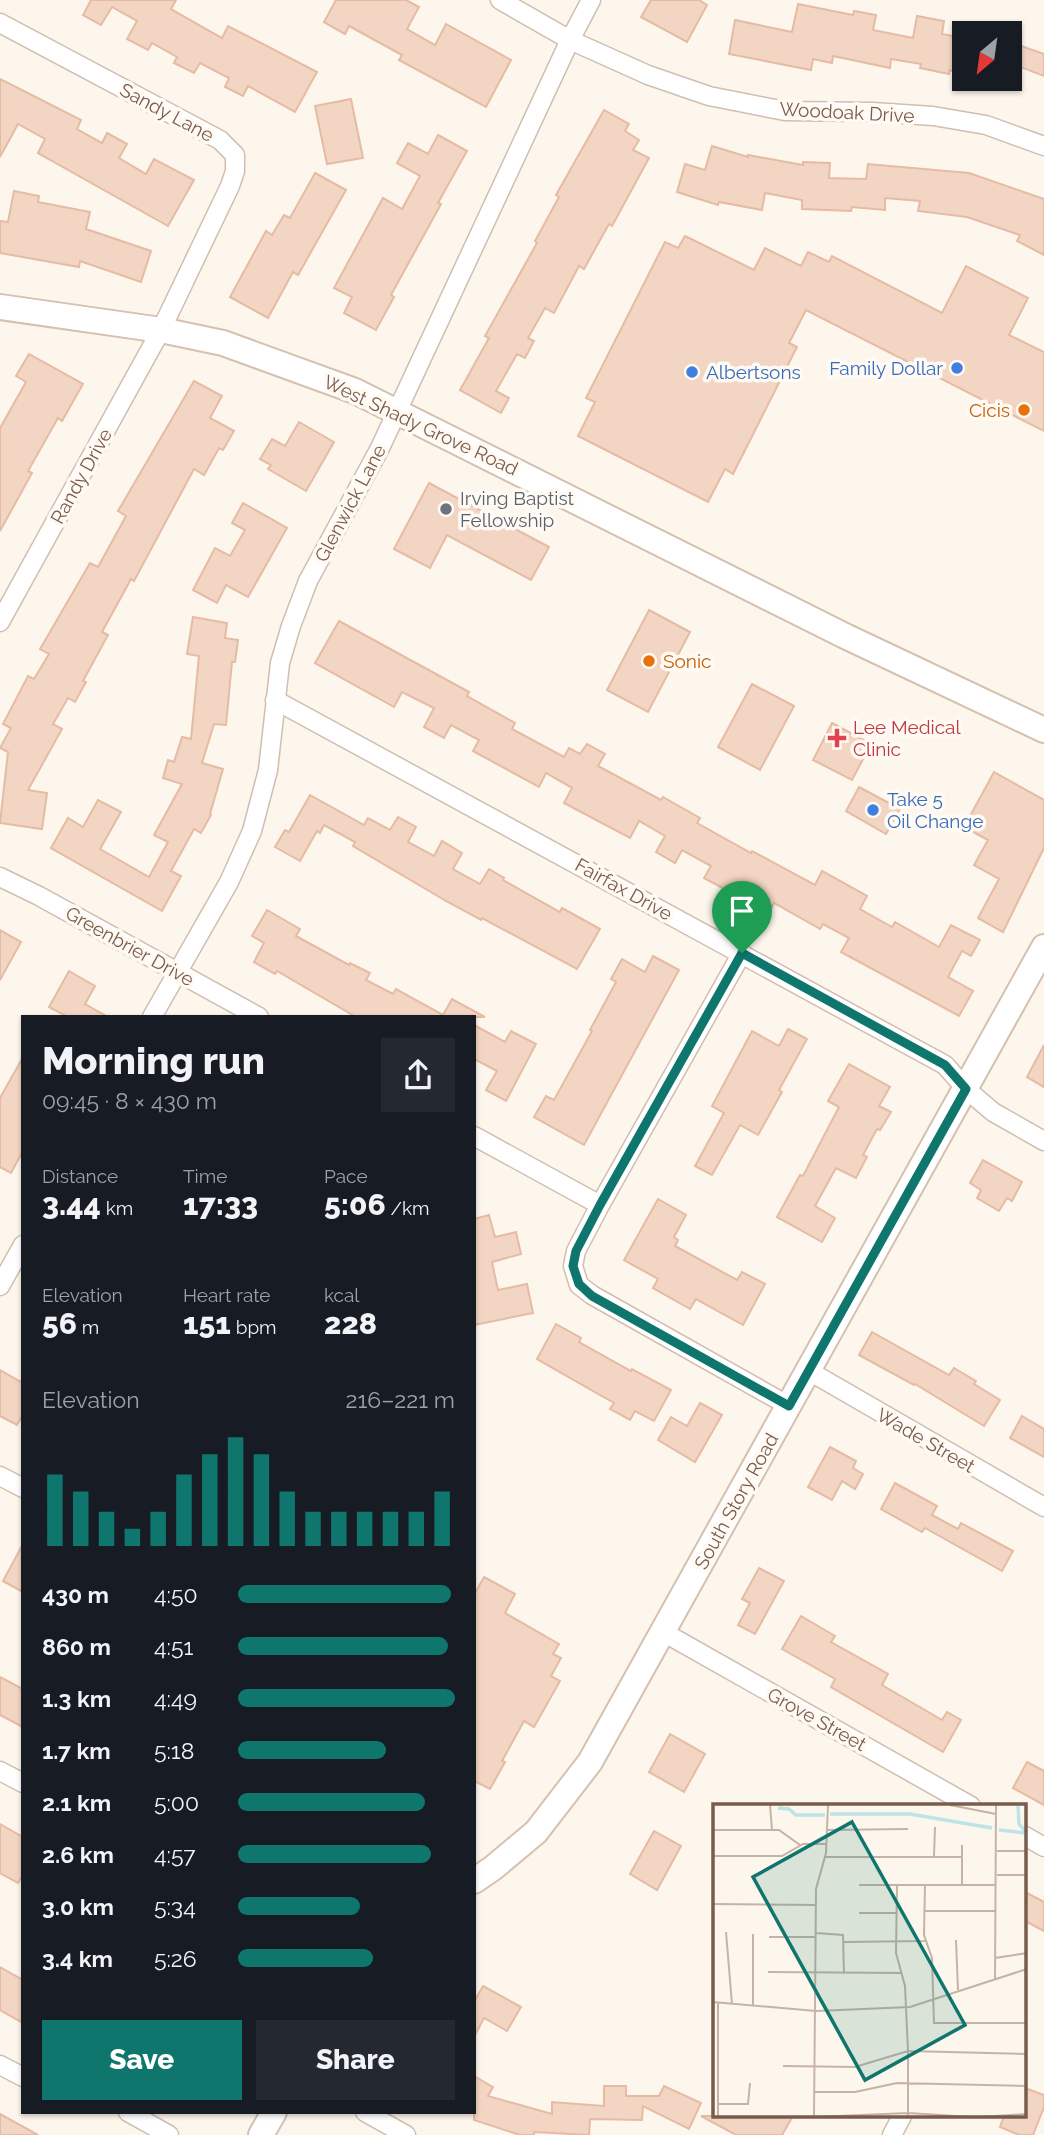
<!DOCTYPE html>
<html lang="en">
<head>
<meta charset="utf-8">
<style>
  :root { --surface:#171b24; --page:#242831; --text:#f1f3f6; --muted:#9ea1a6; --accent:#0f766e }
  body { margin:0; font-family:Raleway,sans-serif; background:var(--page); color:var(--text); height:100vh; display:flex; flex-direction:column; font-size:26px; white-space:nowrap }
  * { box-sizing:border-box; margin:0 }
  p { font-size:23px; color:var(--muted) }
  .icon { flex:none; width:38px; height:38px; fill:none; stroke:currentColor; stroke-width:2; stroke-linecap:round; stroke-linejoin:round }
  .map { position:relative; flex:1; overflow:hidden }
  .sheet { position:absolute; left:21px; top:1015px; width:455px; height:1099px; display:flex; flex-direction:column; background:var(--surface); border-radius:0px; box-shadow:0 2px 5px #0004 }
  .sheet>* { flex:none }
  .needle { width:46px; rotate:209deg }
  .fabs { position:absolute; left:952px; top:21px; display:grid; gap:14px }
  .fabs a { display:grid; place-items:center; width:70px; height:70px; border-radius:0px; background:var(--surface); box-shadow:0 2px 5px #0004; font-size:35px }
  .pin { position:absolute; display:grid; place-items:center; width:60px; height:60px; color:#fff; margin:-72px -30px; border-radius:50% 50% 50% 0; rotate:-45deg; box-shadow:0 0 7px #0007 }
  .pin .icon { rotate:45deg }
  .round { display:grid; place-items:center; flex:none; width:74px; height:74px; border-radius:0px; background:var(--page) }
  .head { display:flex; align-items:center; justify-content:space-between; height:119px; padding:0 21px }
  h1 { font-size:38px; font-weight:800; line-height:52px }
  .stats { display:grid; grid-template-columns:repeat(3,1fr); gap:10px; height:119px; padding:7px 21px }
  .stats div { display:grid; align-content:center }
  .stats b { font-size:30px; font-weight:800 }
  .stats small { font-size:19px; font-weight:400 }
  .stats p { font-size:19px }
  .chart { height:196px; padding:14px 21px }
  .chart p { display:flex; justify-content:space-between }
  .chart svg { width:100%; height:126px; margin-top:7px; stroke:var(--accent); stroke-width:6 }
  .action { display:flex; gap:14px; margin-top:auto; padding:14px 21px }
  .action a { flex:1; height:80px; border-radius:0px; background:var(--accent); color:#fff; font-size:28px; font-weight:800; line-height:80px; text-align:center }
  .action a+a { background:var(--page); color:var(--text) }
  ul { padding:0 21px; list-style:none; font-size:23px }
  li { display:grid; grid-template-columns:112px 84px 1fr; align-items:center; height:52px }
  li i { height:18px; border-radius:9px; background:var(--accent) }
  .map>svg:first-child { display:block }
  .building { fill:#f3d5c3; stroke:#e6bba3; stroke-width:2 }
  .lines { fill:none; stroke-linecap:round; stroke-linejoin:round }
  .street-casing { stroke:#d1beb0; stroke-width:21 }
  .secondary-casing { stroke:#d6c0b0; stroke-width:28 }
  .street { stroke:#fff; stroke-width:18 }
  .secondary { stroke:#fff; stroke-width:24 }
  .route-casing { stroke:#fff; stroke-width:14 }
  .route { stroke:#0f766e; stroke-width:9 }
  .shop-dot { fill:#3f7fe0; stroke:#fffaf3; stroke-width:2.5 }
  .food-dot { fill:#e8710a; stroke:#fffaf3; stroke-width:2.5 }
  .worship-dot { fill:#6b7280; stroke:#fffaf3; stroke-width:2.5 }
  .health-dot { fill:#e0444e; stroke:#fffaf3; stroke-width:2.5 }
  .labels { text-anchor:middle; stroke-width:7; stroke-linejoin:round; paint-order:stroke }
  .street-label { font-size:19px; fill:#7a5c4d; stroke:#fffaf3 }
  .shop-label { font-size:19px; fill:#366cbe; stroke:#fffaf3; text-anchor:start }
  .food-label { font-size:19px; fill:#c56008; stroke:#fffaf3; text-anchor:end }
  .worship-label { font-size:19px; fill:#5b616d; stroke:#fffaf3; text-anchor:start }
  .health-label { font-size:19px; fill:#be3a42; stroke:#fffaf3; text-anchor:start }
  .inset-river { fill:none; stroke:#bfe3e8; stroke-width:3.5 }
  .inset-road { fill:none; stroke:#c5b3a7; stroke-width:2 }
  .view { fill:#0f766e; fill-opacity:0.15; stroke:#0f766e; stroke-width:3.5 }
  .inset-edge { fill:none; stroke:#7a5c4d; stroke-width:3.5 }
</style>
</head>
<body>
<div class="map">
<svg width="1044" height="2135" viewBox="0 0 1044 2135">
  <rect width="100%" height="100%" fill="#fdf6ec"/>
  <g class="building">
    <polygon points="91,0 176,0 171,9 222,38 228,26 317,72 295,112 248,86 243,96 225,87 229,78 200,63 194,73 174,63 177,57 152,43 148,50 127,39 137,21 112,7 101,25 83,15"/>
    <polygon points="336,0 406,0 419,7 407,29 435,45 446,24 511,60 486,107 399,60 402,55 349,26 345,34 324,22"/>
    <polygon points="651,0 699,0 707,5 687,42 641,17"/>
    <polygon points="798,4 853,15 854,11 876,15 873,30 913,38 917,16 944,21 942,34 964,38 964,75 950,70 949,74 920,68 921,64 891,59 890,68 833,56 832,63 813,59 811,70 729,54 735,20 792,32"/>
    <polygon points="1010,42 1044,54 1044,76 1010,63"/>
    <polygon points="0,79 81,120 77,129 102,143 107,133 127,144 119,158 146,174 154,159 194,180 168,226 38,153 45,139 18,124 0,157"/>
    <polygon points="351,99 363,158 327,164 315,106"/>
    <polygon points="604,110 629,124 625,131 639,140 633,150 649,158 612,226 609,224 584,269 579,266 554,313 545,308 528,338 534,341 525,358 517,354 496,391 509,398 501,413 460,390 489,338 485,336 537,243 535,241 559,197 556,195"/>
    <polygon points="438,135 467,151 438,203 441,204 391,295 394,297 376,330 344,313 352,297 334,288 383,198 402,209 420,176 397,163 408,143 428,154"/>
    <polygon points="712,146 748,157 748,155 803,165 803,162 830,163 829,178 866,179 868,164 969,173 1044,199 1044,255 1017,241 1020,235 967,217 918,211 920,201 885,198 885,210 852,207 851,211 802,209 802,200 765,193 762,210 719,202 718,205 677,192 685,164 705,170"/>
    <polygon points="315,173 346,190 298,275 293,272 268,318 230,297 266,231 272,235 284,215 290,218"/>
    <polygon points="14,191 39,196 38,202 90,212 86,229 151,251 141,282 80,261 79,267 0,253 0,221 8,222"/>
    <polygon points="685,236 754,270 765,248 801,266 808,252 829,262 832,256 942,313 966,266 1028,298 1009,335 1044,352 1044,431 806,310 789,343 797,347 733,474 725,469 708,502 578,436 595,402 586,398 665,242 678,248"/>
    <polygon points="29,354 83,384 62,421 58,418 28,471 32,473 0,531 0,428 26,382 16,376"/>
    <polygon points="194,381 222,396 210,418 234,431 223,450 219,448 204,475 194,469 134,581 131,579 102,632 108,635 83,681 86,682 75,702 68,698 53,724 62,729 28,790 47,793 42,829 0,823 8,752 0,748 11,728 3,724 28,676 34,679 49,654 40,649 90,563 98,567 126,516 118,511"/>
    <polygon points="299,422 334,442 306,491 268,469 271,465 260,459 272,439 285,446"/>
    <polygon points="429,483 549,547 531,580 447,535 430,568 394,549"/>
    <polygon points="243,503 287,528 248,597 226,585 217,603 193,590 215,548 230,556 245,530 232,523"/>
    <polygon points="649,610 690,632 648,712 607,690"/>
    <polygon points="193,617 227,623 225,638 238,640 235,662 232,662 226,725 214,724 202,763 223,769 210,814 211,815 201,833 194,829 171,871 181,876 162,911 51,848 68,818 83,827 98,800 121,812 100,849 149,877 168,842 154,835 182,784 163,778 168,760 174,762 182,737 191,739 199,656 187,654"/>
    <polygon points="339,621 469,692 467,696 515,723 512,729 564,757 569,748 580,754 587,744 605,754 598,766 661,800 663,797 700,818 697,823 751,853 752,851 815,885 822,871 867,896 860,909 892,927 895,922 939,947 951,925 980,940 971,956 962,951 948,977 973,991 959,1016 841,952 849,938 823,924 820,929 774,903 769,913 704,878 711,866 682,850 675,863 656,852 665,836 639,821 630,838 564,803 572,788 546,773 539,787 473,751 479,740 451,725 444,738 424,727 434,708 402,692 394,707 315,663"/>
    <polygon points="752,684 794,706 760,770 718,747"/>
    <polygon points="832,723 871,744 852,780 813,760"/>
    <polygon points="994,772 1044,800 1044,848 1003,932 978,918 999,879 974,865 988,840 964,827"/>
    <polygon points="859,787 900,809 886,834 846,811"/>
    <polygon points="310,795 364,825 368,818 390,830 398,817 416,827 408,842 434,856 442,841 462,853 453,869 480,884 489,869 504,878 503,880 560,912 562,908 600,929 577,969 482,918 481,920 446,901 353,846 355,842 324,825 320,833 317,831 300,861 275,847 285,830 289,832"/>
    <polygon points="267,910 300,929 296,936 349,965 350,963 370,973 366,980 393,994 396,989 443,1015 452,999 485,1017 356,1017 277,971 275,974 254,962 264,943 252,936"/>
    <polygon points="0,930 21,942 0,980"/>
    <polygon points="653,956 679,970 584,1145 534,1117 546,1096 554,1100 592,1031 590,1030 616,982 611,979 622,959 645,972"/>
    <polygon points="69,971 95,986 85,1004 108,1017 68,1017 49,1007"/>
    <polygon points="474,1025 505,1042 511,1031 536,1044 506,1101 486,1090 497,1071 474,1059"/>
    <polygon points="788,1029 807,1039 779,1090 782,1092 758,1135 740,1125 712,1175 695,1166 724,1113 712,1106 752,1031 779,1046"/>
    <polygon points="1044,1045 1044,1087 1027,1077"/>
    <polygon points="23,1057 23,1151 11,1173 0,1167 0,1098"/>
    <polygon points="849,1064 890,1087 879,1106 891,1112 880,1130 877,1129 863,1155 867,1157 856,1178 836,1168 815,1206 835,1218 822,1242 777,1217 800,1175 803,1176 839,1107 828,1101"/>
    <polygon points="983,1160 1022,1182 1012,1201 1007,1198 999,1211 977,1198 981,1190 970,1183"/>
    <polygon points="658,1199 686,1215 674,1237 678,1240 675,1246 737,1280 742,1272 765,1284 743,1325 696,1299 690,1309 653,1288 658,1279 624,1260"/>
    <polygon points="489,1215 495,1237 516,1232 521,1254 492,1262 498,1290 527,1284 533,1313 474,1325 474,1219"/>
    <polygon points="556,1324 581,1338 579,1342 631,1371 632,1369 671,1390 654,1421 635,1411 630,1420 610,1409 614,1403 537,1359"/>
    <polygon points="872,1332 949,1375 954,1368 976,1381 974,1384 1000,1400 984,1426 915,1384 914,1385 859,1355"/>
    <polygon points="0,1370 23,1383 23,1414 17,1425 0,1416"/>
    <polygon points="700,1403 722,1415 695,1462 658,1440 671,1417 687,1426"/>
    <polygon points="1022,1416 1044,1429 1044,1457 1010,1438"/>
    <polygon points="830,1447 856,1461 853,1468 863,1474 855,1489 842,1481 832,1500 808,1487"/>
    <polygon points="895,1483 937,1506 932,1515 958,1529 961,1523 1013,1551 1002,1571 925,1528 922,1532 881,1509"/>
    <polygon points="23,1544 23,1592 3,1581"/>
    <polygon points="759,1568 784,1581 755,1634 738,1625 750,1603 742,1599"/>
    <polygon points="484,1577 515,1594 505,1613 559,1644 553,1654 561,1658 551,1676 560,1681 534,1727 524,1721 502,1761 505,1762 490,1789 474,1781 474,1595"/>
    <polygon points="801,1616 835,1636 831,1642 888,1674 882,1685 942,1720 947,1712 961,1720 943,1752 831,1687 835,1679 782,1649"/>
    <polygon points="0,1677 23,1689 23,1727 0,1715"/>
    <polygon points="670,1734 705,1754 684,1792 649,1772"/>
    <polygon points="1027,1762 1044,1771 1044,1805 1013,1788"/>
    <polygon points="0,1824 23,1837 23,1875 18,1883 0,1873"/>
    <polygon points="654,1831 681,1846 657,1890 630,1874"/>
    <polygon points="1025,1892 1044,1902 1044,1931 1025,1921"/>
    <polygon points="0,1967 23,1980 23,2023 0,2010"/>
    <polygon points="483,1986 521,2007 507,2031 484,2018 474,2037 474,2002"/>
    <polygon points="474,2076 493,2087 488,2096 552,2114 552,2102 604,2106 604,2086 626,2086 626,2096 659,2096 664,2086 701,2103 689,2129 643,2106 642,2120 590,2119 589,2135 534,2132 534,2135 520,2135 474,2120"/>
    <polygon points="1025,2088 1044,2095 1044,2107 1033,2135 1019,2135 1000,2127 1004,2116 1025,2116"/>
    <polygon points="0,2114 38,2135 0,2135"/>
    <polygon points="701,2116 793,2116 782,2135 736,2135"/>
  </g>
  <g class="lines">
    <defs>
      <g id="street">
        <polyline points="500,0 570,40 648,75 709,96 785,111 872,112 933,116 986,125 1044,146"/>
        <polyline points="0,23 220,140 235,155 235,171 230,186 161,330 0,622"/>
        <polyline points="275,700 945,1065 966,1089 993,1112 1044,1141"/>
        <polyline points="0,877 39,896 259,1017"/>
        <polyline points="742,953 600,1205 576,1251 573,1266 579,1285 592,1295 789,1406"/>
        <polyline points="152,1017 229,882 252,831 268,770 280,663 291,626 308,581 380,448 570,40 591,0"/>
        <polyline points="474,1136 600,1205"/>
        <polyline points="0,1286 23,1245"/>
        <polyline points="809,1371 1044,1507"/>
        <polyline points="0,1476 23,1488"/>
        <polyline points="663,1632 971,1806"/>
        <polyline points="0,1771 23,1783"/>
        <polyline points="1025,1836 1044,1847"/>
        <polyline points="0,2065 23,2077"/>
        <polyline points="128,2112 169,2135"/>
        <polyline points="365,2112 406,2135"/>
        <polyline points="892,2135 902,2116"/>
      </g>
      <g id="secondary">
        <polyline points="0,307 161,330 223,343 355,391 845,636 1044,730"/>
        <polyline points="474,1881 493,1868 536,1832 590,1762 1044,947"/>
        <polyline points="261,2135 274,2112"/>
      </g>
    </defs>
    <use href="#street" class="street-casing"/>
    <use href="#secondary" class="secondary-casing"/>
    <use href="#street" class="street"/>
    <use href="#secondary" class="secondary"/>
  </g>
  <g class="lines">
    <defs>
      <polygon id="route" points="742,953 945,1065 966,1089 789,1406 592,1296 579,1284 573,1266 576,1251 600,1205"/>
    </defs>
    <use href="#route" class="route-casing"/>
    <use href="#route" class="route"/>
  </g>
  <g class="shop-dot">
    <circle cx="957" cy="368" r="7"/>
    <circle cx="692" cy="372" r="7"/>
    <circle cx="873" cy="810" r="7"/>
  </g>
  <g class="food-dot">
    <circle cx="1024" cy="410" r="7"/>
    <circle cx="649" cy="661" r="7"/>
  </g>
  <circle class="worship-dot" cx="446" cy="509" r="7"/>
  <path class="health-dot" d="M833.5 727.5h7v7h7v7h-7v7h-7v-7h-7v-7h7z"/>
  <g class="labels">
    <g class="street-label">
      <text transform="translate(167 112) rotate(28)" y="7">Sandy Lane</text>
      <text transform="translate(847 112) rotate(3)" y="7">Woodoak Drive</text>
      <text transform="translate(421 425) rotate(25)" y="7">West Shady Grove Road</text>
      <text transform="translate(81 476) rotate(-61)" y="7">Randy Drive</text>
      <text transform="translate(350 503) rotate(-62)" y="7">Glenwick Lane</text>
      <text transform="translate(624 889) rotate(29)" y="7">Fairfax Drive</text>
      <text transform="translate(130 946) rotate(29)" y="7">Greenbrier Drive</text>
      <text transform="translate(926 1440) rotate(30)" y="7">Wade Street</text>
      <text transform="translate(736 1501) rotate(-61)" y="7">South Story Road</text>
      <text transform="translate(817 1719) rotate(29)" y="7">Grove Street</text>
    </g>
    <g class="shop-label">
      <text x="943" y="375" text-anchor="end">Family Dollar</text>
      <text x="706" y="379">Albertsons</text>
      <text x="887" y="806">Take 5<tspan x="887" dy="22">Oil Change</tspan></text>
    </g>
    <g class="food-label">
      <text x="1010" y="417">Cicis</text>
      <text x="663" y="668" text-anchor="start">Sonic</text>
    </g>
    <g class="worship-label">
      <text x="460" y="505">Irving Baptist<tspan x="460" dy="22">Fellowship</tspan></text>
    </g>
    <g class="health-label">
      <text x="853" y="734">Lee Medical<tspan x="853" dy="22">Clinic</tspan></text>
    </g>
  </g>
  <g transform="translate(713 1804)">
    <rect width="313" height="313" fill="#fdf6ec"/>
    <path class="inset-river" d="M305,1L306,20L314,29M65,4L76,5L83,11H112M117,10H197L279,24M286,26L313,29"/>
    <path class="inset-road" d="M57,1L59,26M237,1L283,10M0,26H66L87,41M114,26L195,25M284,47H314M0,52H69L90,40H114M221,52L222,23M113,53H249M284,71H314M249,80V41M146,81H283M184,81L183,149L192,182L195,247V313M212,81L211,131L219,154L221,219H314M0,100L103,101M212,107H283M146,109H184M13,128L19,200M103,129L130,131L131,170M40,130V201M56,133H103M243,136L245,186M131,138L212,137M282,154L314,149M55,168L189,169M282,175L283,1M0,198L103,207L197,203L314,165M5,199V313M70,262L142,263L195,247L314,250M101,288H142L184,279L314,282M5,300H35L37,279M101,313L195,309L259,313M101,313L103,85L113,49L115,1M267,313L314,310"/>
    <path class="view" d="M139,18L252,221L152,276L40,73Z"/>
    <rect width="313" height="313" class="inset-edge"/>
  </g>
</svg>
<div class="fabs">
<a><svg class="needle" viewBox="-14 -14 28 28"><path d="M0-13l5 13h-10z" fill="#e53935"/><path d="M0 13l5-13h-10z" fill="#9ea1a6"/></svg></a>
</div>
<div class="pin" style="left:742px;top:953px;background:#1e9e55"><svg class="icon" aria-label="arrive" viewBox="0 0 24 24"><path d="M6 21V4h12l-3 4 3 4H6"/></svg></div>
<section class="sheet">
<div class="head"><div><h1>Morning run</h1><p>09:45 · 8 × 430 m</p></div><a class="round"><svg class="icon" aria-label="share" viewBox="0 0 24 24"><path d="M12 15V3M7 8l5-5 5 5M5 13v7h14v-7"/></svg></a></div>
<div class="stats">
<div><p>Distance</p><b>3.44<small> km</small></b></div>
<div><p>Time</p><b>17:33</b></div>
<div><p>Pace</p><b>5:06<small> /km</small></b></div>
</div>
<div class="stats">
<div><p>Elevation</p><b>56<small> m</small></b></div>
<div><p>Heart rate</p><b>151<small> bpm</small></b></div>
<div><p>kcal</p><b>228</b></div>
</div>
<div class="chart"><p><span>Elevation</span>216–221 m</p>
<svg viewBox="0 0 160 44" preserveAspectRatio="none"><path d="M5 44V19M15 44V25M25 44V32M35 44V38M45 44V32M55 44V19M65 44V12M75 44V6M85 44V12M95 44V25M105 44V32M115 44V32M125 44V32M135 44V32M145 44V32M155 44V25"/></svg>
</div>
<ul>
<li><b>430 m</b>4:50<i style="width:98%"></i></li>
<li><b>860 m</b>4:51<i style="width:97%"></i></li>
<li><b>1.3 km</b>4:49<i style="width:100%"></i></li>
<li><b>1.7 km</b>5:18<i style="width:68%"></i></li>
<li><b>2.1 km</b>5:00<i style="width:86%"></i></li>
<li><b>2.6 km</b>4:57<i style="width:89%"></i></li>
<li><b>3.0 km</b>5:34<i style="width:56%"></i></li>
<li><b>3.4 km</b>5:26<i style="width:62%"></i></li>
</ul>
<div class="action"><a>Save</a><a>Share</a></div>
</section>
</div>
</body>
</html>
